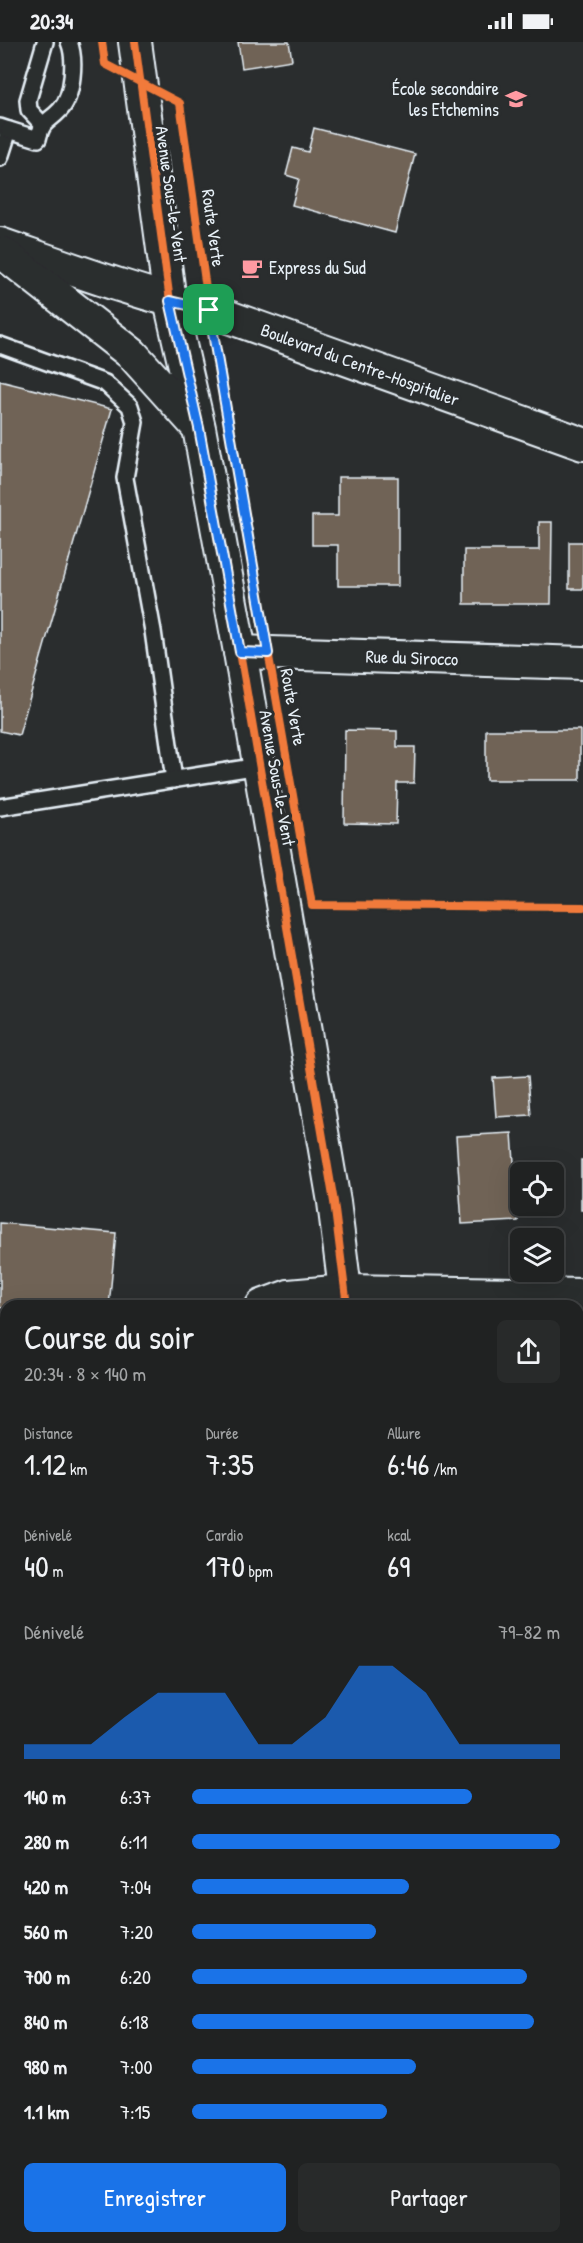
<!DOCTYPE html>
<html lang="fr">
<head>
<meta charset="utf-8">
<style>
  :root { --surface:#202222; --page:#282a2a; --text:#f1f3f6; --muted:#a2a4a5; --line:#3d3f40; --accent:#1a73e8 }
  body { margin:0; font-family:"Patrick Hand",sans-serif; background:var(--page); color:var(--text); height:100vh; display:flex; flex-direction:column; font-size:22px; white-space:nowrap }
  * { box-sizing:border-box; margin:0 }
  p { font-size:20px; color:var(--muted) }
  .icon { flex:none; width:33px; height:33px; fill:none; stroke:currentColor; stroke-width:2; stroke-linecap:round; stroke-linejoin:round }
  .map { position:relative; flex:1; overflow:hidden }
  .sheet { position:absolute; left:0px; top:1258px; width:584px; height:944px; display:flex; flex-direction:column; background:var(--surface); border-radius:18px 18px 0 0; box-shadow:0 6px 24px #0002,0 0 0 2px var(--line) }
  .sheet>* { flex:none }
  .buttons { position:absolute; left:510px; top:1120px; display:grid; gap:12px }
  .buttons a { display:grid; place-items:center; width:54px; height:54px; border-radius:9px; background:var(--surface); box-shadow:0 6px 24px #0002,0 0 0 2px var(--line); font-size:30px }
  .pin { position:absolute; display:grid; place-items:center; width:51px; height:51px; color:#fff; margin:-26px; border-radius:12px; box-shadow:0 3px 9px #0006 }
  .round { display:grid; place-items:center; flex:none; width:63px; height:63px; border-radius:9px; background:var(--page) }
  .head { display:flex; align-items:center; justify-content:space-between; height:102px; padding:0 24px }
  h1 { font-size:33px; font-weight:600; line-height:45px }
  .figures { display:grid; grid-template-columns:repeat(3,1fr); gap:9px; height:102px; padding:6px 24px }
  .figures div { display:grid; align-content:center }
  .figures b { font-size:30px; font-weight:600 }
  .figures small { font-size:16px; font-weight:400 }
  .figures p { font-size:16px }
  .chart { height:168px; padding:12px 24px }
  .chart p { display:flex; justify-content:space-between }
  .chart svg { width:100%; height:108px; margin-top:6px; fill:var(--accent); opacity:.7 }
  .cta { display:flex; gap:12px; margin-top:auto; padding:12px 24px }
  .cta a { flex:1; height:69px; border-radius:9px; background:var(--accent); color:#fff; font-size:24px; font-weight:600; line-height:69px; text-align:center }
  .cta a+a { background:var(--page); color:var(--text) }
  ul { padding:0 24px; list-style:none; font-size:20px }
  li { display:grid; grid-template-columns:96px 72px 1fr; align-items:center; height:45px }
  li i { height:15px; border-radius:8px; background:var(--accent) }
  .status { display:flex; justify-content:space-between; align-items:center; height:42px; padding:0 30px; background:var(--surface); direction:ltr }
  .status svg { height:16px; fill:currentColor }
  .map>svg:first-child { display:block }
  .green { fill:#616a51; stroke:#a4aea4; stroke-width:1.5 }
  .building { fill:#706356; stroke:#e8f1f8; stroke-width:1.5 }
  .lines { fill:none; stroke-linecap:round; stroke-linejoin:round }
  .lane-casing { stroke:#e8f1f8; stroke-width:20 }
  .street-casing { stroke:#e8f1f8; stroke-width:36 }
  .lane { stroke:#2a2d2e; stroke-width:15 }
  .street { stroke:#2a2d2e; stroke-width:32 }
  .cycleway-casing { stroke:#2a2d2e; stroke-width:11 }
  .cycleway { stroke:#f17a3a; stroke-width:8 }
  .route-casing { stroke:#fff; stroke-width:12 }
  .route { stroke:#1a73e8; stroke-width:8 }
  .labels { text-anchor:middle; stroke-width:6; stroke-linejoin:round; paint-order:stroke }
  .poi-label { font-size:18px; fill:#e8f1f8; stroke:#2a2d2e; text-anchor:end }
  .street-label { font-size:18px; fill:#e8f1f8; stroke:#2a2d2e }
</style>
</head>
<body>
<div class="status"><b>20:34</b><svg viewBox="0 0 49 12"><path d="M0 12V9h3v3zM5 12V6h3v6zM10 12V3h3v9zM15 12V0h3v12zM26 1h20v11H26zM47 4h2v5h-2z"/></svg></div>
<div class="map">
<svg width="583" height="2201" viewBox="0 0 583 2201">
  <rect width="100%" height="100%" fill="#2a2d2e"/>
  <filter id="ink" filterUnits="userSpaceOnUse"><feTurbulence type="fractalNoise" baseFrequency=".0167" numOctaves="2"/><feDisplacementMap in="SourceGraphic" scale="12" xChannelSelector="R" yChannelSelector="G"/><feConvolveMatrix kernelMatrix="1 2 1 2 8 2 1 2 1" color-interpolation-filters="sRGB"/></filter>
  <g filter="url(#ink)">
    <polygon class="green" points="0,1580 6,1580 6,1736 0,1730"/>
    <g class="building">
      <polygon points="238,0 289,0 292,18 242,26"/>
      <polygon points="314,86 415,112 395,191 292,163 299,137 286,133 293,106 308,110"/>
      <polygon points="0,339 112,367 19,693 0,689"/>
      <polygon points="338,435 398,435 398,544 338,544 338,503 312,503 312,474 338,474"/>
      <polygon points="539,480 552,480 551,562 464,562 464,508 539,508"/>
      <rect x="569" y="500" width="14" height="47"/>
      <polygon points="345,688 397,689 397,705 415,705 414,741 397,741 396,782 344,781"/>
      <rect x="486" y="688" width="94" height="50"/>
      <polygon points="528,1034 531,1073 496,1075 493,1036"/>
      <polygon points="512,1091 518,1179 462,1182 456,1094"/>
      <rect x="581" y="1118" width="2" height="50"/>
      <polygon points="0,1181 116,1191 109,1264 0,1266"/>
      <polygon points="0,1438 6,1439 6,1532 0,1532"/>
      <polygon points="578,1709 583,1742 583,1755 578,1755 578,1762"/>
      <polygon points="6,1797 6,1895 0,1889 0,1804"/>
      <rect x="578" y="1885" width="5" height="48"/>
      <polygon points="578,1959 583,1959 583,2030 579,2030"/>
    </g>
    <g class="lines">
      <defs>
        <g id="lane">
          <polyline points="42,82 29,68 28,58 45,0"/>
          <polyline points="0,85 9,88 0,116"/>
          <path d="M9,88L38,97C43,77 48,81 60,68C73,55 76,17 69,0"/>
          <polyline points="0,303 105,341 130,364 135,380 125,436 153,589 174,738"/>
          <polyline points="0,765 259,724"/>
        </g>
        <g id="street">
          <polyline points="135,0 170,259 199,386 240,610 334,1160 347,1264"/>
          <path d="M0,202C69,226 138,252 209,268L583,402"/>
          <polyline points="3,211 132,312 198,385"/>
          <polyline points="240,610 583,621"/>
          <polyline points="262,1264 289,1254 345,1249 583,1253"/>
          <polyline points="0,1353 6,1354"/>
          <polyline points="0,2036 6,2065"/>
          <polyline points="578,2120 583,2120"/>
          <polyline points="54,2196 62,2201"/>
          <polyline points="503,2196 503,2201"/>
          <polyline points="136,2201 157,2196"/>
        </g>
      </defs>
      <use href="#lane" class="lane-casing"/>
      <use href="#street" class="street-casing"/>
      <use href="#lane" class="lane"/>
      <use href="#street" class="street"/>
      <defs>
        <g id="cycleway">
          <polyline points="102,0 105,22 180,61 209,268 312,863 583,865"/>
          <polyline points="135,0 170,259 199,386 240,610 334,1160 347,1264"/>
        </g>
      </defs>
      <use href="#cycleway" class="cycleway-casing"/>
      <use href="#cycleway" class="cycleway"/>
    </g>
  </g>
  <g class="lines" filter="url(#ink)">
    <defs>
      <polygon id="route" points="170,259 209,268 268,611 240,610 199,386"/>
    </defs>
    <use href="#route" class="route-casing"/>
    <use href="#route" class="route"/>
  </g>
  <defs>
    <symbol id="school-bare" viewBox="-9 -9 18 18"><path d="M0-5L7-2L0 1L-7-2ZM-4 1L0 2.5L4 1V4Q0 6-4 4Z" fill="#ff9aa2" stroke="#2a2d2e" stroke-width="2.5" paint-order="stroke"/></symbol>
    <symbol id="cafe-bare" viewBox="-9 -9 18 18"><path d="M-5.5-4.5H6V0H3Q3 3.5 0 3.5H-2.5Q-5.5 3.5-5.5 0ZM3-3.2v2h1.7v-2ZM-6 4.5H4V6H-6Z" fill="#ff9aa2" stroke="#2a2d2e" stroke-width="2.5" paint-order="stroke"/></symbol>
  </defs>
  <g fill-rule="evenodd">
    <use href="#school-bare" x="501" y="42" width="30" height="30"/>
    <use href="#cafe-bare" x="237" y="211" width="30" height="30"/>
  </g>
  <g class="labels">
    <g class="poi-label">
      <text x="499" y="53">École secondaire<tspan x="499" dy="21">les Etchemins</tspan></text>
      <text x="269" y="232" text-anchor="start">Express du Sud</text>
    </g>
    <g class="street-label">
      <text transform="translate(171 152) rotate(82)" y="6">Avenue Sous-le-Vent</text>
      <text transform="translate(213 186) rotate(82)" y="6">Route Verte</text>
      <text transform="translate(360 323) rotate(20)" y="6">Boulevard du Centre-Hospitalier</text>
      <text transform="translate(412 616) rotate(2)" y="6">Rue du Sirocco</text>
      <text transform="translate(293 665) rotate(80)" y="6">Route Verte</text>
      <text transform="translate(277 736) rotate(80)" y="6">Avenue Sous-le-Vent</text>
    </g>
  </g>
</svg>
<div class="buttons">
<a><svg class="icon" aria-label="locate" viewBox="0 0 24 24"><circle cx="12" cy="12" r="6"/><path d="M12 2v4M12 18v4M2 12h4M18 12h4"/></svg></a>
<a><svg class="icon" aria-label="layers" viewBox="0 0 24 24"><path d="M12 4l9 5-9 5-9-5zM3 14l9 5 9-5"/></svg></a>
</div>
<div class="pin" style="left:209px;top:268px;background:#1e9e55"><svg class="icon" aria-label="arrive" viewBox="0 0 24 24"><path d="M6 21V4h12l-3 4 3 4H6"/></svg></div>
<section class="sheet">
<div class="head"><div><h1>Course du soir</h1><p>20:34 · 8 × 140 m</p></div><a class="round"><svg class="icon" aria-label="share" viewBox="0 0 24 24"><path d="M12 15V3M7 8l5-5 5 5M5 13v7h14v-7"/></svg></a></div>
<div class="figures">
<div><p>Distance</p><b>1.12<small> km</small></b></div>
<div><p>Durée</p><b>7:35</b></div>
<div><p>Allure</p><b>6:46<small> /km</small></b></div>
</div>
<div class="figures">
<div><p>Dénivelé</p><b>40<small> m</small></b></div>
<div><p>Cardio</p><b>170<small> bpm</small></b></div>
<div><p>kcal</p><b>69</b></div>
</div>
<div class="chart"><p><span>Dénivelé</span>79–82 m</p>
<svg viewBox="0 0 160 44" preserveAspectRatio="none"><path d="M0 44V38L10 38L20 38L30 27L40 17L50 17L60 17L70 38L80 38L90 27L100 6L110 6L120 17L130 38L140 38L150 38L160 38V44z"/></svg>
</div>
<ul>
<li><b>140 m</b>6:37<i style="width:76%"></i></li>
<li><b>280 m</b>6:11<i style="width:100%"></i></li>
<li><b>420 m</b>7:04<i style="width:59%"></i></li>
<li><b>560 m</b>7:20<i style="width:50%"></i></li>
<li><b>700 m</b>6:20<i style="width:91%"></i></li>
<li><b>840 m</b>6:18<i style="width:93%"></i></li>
<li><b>980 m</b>7:00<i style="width:61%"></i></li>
<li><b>1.1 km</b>7:15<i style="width:53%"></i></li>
</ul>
<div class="cta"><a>Enregistrer</a><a>Partager</a></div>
</section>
</div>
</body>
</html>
